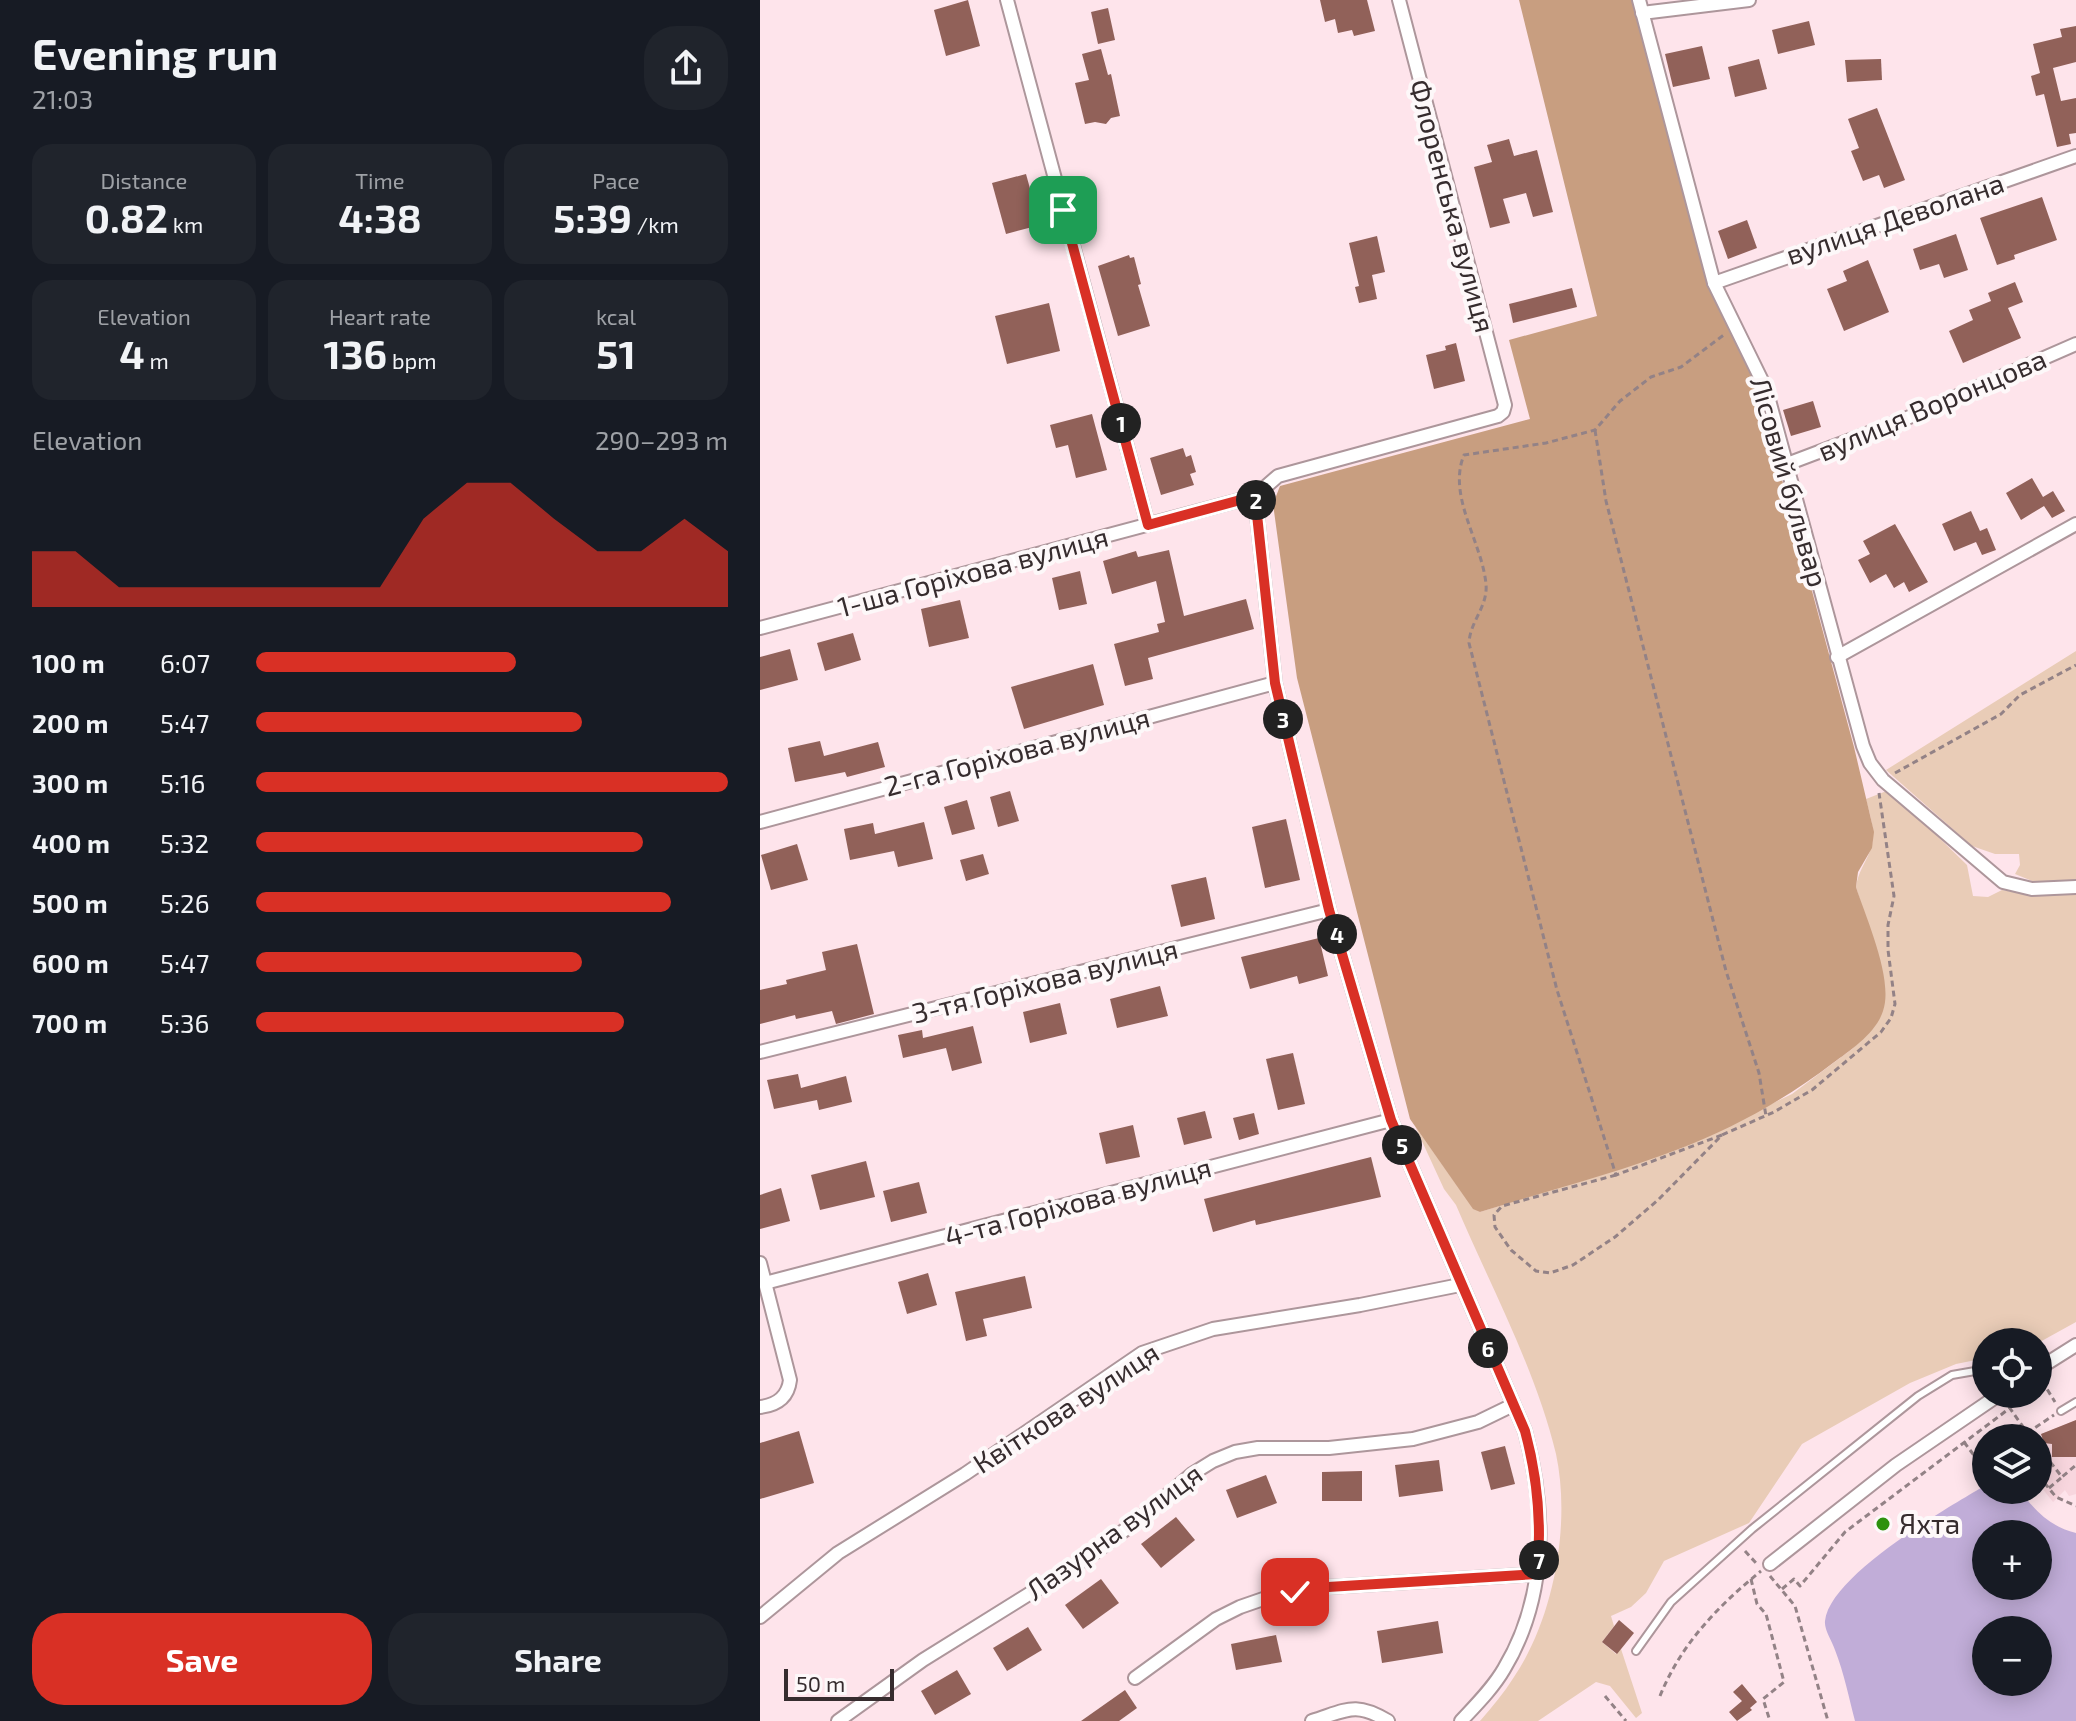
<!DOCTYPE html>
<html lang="en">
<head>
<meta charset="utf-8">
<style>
  :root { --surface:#171b24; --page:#20242c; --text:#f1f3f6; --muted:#9ea1a6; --accent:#d93025 }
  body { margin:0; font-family:"Exo 2",sans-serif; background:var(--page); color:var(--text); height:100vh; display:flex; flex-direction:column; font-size:30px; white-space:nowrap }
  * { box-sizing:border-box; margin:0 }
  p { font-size:26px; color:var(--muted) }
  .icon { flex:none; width:44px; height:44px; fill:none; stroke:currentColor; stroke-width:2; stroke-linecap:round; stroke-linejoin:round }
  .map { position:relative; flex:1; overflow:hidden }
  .sheet { display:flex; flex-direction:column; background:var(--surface); width:760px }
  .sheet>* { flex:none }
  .tools { position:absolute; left:1212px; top:1328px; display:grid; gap:16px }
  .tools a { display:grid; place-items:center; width:80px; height:80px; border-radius:50%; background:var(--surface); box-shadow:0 4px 20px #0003; font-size:40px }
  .scale { position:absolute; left:24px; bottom:20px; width:110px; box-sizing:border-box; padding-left:8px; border:4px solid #362c2e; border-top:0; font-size:22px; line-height:28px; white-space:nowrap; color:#362c2e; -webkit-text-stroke:6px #fdf8f9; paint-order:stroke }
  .pin { position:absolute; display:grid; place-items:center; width:68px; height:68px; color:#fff; margin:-34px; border-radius:16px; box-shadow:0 4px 12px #0006 }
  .km { position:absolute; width:40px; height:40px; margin:-20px; border-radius:50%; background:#222; color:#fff; font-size:22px; line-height:40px; text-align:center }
  .round { display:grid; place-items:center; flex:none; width:84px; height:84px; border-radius:32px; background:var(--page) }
  .head { display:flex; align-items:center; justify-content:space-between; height:136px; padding:0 32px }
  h1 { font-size:44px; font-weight:700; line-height:60px }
  .metrics { display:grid; grid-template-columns:repeat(3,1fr); gap:12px; height:136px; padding:8px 32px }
  .metrics div { display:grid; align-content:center; border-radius:20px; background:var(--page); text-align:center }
  .metrics b { font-size:40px; font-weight:700 }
  .metrics small { font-size:22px; font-weight:400 }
  .metrics p { font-size:22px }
  .chart { height:224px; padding:16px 32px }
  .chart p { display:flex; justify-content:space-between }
  .chart svg { width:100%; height:144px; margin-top:8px; fill:var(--accent); opacity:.7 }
  .button { display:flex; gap:16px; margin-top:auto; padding:16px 32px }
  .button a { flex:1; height:92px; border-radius:32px; background:var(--accent); color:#fff; font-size:32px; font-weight:700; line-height:92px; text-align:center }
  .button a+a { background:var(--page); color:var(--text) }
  ul { padding:0 32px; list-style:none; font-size:26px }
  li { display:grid; grid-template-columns:128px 96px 1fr; align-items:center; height:60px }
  li i { height:20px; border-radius:10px; background:var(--accent) }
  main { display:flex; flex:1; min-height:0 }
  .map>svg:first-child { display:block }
  .built { fill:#f8d6de }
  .green { fill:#e9ccb7 }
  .forest { fill:#c89e80 }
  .water { fill:#c1add8; fill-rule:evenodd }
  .building { fill:#916159 }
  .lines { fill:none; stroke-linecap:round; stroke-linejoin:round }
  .service-casing { stroke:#ad969b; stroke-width:10 }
  .minor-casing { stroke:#ad969b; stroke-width:16 }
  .path { stroke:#938286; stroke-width:3; stroke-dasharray:6 4; stroke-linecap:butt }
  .service { stroke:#fff; stroke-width:6 }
  .minor { stroke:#fff; stroke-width:12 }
  .route-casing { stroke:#fff; stroke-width:16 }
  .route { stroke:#d93025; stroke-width:10 }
  .poi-dot { fill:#2e910e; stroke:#fdf8f9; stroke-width:3 }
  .labels { text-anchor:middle; stroke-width:8; stroke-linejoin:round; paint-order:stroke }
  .street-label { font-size:28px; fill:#362c2e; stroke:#fdf8f9 }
  .poi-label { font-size:28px; fill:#362c2e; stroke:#fdf8f9; text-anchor:start }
</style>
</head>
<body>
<main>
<section class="sheet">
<div class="head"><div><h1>Evening run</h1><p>21:03</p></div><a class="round"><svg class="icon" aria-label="share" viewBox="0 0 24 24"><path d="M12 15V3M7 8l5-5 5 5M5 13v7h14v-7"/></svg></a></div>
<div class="metrics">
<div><p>Distance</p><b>0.82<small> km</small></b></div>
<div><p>Time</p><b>4:38</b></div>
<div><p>Pace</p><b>5:39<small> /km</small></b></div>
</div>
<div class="metrics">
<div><p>Elevation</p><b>4<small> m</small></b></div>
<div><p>Heart rate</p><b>136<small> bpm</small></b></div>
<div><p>kcal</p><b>51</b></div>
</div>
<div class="chart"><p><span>Elevation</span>290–293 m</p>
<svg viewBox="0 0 160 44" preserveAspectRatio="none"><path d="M0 44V27L10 27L20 38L30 38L40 38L50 38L60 38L70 38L80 38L90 17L100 6L110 6L120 17L130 27L140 27L150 17L160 27V44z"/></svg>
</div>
<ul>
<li><b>100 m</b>6:07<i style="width:55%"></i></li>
<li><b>200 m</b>5:47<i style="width:69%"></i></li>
<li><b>300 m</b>5:16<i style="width:100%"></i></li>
<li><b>400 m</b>5:32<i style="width:82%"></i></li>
<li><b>500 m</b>5:26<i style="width:88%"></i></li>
<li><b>600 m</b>5:47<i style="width:69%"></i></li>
<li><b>700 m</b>5:36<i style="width:78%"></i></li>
</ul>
<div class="button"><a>Save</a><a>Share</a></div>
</section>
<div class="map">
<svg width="1316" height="1721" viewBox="0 0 1316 1721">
  <rect width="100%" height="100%" fill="#fee4eb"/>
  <polygon class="built" points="1316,1420 1316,1494 1309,1496 1305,1490 1293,1502 1278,1483 1278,1443 1284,1443 1281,1434"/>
  <g class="green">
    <polygon points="1316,651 1316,880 1277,883 1255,874 1260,865 1259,854 1235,854 1212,846 1126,770"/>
    <path d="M1124,792H1132L1207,865L1213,896L1228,897L1242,890L1271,895H1316V1322L1278,1343L1226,1342V1358L1196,1364L1150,1383L1042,1444L989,1523L904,1561L886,1593L871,1607L851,1616L854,1626L842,1642L856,1654L861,1649L882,1713L876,1718L850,1686L836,1682L778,1721H720C732,1707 744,1693 754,1677C794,1618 811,1524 796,1454C776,1370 730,1285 696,1205L684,1189L655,1126L713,1208L720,1212L919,1149L1032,1094L1092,1049L1113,1028L1123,975L1096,887C1098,872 1105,864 1110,851C1117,834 1110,816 1106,799Z"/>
  </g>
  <path class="forest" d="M759,0H874L949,284L996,383L1094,747L1114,832L1112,848L1098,872L1096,887C1106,918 1134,980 1123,1011C1116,1033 1091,1050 1073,1063C1026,1099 974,1128 919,1149C854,1174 786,1191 720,1212L713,1209L650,1119L537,678L513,504L520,486L770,419L749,340L837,316Z"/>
  <path class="water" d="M1226,1485V1490H1259C1275,1510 1290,1527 1316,1533V1721H1095C1089,1698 1084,1673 1075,1650C1072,1641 1064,1630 1065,1621C1070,1575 1187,1508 1226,1485ZM1226,1534H1278V1586H1226ZM1226,1630H1278V1682H1226Z"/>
  <g class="building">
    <polygon points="208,0 220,46 186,56 174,10"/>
    <polygon points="560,0 607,0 615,31 594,36 592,30 578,33 575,19 565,22"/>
    <polygon points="348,8 355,40 338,44 331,12"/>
    <polygon points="1049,21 1055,45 1018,54 1012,30"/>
    <polygon points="1316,26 1316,62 1293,68 1301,101 1316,98 1316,133 1309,134 1311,144 1297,147 1284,94 1276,96 1271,76 1280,73 1273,44 1302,37 1300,29"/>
    <polygon points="942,46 950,79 913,87 905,54"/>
    <polygon points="341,49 348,75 351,74 360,116 351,118 346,124 335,122 325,124 315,83 329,80 322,54"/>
    <polygon points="999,59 1007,89 975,97 968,67"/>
    <polygon points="1121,59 1122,80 1087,82 1085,60"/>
    <polygon points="1117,108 1145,180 1124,188 1119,175 1103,181 1091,151 1099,148 1088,119"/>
    <polygon points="749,139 754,156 777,150 793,212 773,217 766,193 743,199 750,223 730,228 714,167 732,162 727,145"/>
    <polygon points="266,174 280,225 246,234 232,183"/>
    <polygon points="1282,197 1297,240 1254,255 1255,259 1237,265 1220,218"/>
    <polygon points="987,220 997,248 968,259 958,231"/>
    <polygon points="1196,234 1208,270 1184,278 1179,264 1160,270 1153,249"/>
    <polygon points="617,236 625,272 612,275 617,299 599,303 595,287 599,286 589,243"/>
    <polygon points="369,255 370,258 374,257 381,284 378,285 390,326 358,336 338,266"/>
    <polygon points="1108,260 1129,312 1084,331 1067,289 1087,281 1083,271"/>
    <polygon points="1255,282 1263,302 1248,308 1261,338 1203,363 1189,331 1213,320 1209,310 1231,301 1228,293"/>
    <polygon points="812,288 817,307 753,323 749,304"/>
    <polygon points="289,303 300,351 247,364 235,316"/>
    <polygon points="696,343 705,381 674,389 666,355 686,350 685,346"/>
    <polygon points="1053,401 1061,427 1031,436 1023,410"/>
    <polygon points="332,414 347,470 316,478 308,445 296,448 290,425"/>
    <polygon points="423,448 426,457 431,455 436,472 430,474 434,485 401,495 390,458"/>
    <polygon points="1272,478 1283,497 1293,491 1305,511 1292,518 1284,506 1261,520 1246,493"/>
    <polygon points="1211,511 1220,531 1227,528 1236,550 1222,555 1216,542 1194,551 1182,524"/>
    <polygon points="1135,524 1168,582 1149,592 1144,582 1134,588 1126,574 1110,583 1098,560 1110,554 1103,541"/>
    <polygon points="409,550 424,616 486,599 494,629 388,658 393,679 365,686 354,644 399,632 397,624 405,622 396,581 352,594 343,561 376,551 378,557"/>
    <polygon points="320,571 327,604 299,610 292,578"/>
    <polygon points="200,600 209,638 169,647 161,609"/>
    <polygon points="93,633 101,660 65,671 57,643"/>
    <polygon points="30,649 38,680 0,690 0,657"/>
    <polygon points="333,664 344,705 264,729 251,687"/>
    <polygon points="60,741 64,756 118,742 125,767 87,777 85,772 35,782 28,748"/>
    <polygon points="250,791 259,821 238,827 230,797"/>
    <polygon points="207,800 215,829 192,835 184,807"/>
    <polygon points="526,819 540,880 505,888 492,827"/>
    <polygon points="164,822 173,859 138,867 134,851 90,860 84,829 113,823 115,834"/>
    <polygon points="37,844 48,880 11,890 1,855"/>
    <polygon points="223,854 229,874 206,881 200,860"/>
    <polygon points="446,877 455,919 421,927 411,885"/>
    <polygon points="559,938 568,976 539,984 537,976 490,989 481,957"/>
    <polygon points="97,944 114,1014 76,1024 72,1011 36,1019 35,1015 0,1024 0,990 27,984 26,980 66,970 62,952"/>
    <polygon points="400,986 408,1016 357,1028 350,999"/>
    <polygon points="300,1003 307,1034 270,1043 263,1012"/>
    <polygon points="213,1026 222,1063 192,1071 186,1048 143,1058 138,1035 162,1030 163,1038"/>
    <polygon points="533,1053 545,1104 518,1110 506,1059"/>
    <polygon points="38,1074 41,1088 86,1076 92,1102 59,1110 57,1100 14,1109 7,1080"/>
    <polygon points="445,1111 452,1138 424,1145 417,1118"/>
    <polygon points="494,1113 499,1134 479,1140 473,1118"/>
    <polygon points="373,1125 380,1157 346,1164 339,1133"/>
    <polygon points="611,1157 621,1197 496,1225 495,1220 453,1232 444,1199"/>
    <polygon points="106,1161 115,1197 60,1210 51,1175"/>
    <polygon points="159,1182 167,1213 131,1222 123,1191"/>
    <polygon points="21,1188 30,1221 0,1229 0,1195"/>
    <polygon points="168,1273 177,1305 147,1314 138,1282"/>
    <polygon points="265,1276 272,1308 223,1319 227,1336 206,1341 195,1292"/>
    <polygon points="1316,1420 1316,1457 1292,1457 1292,1444 1284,1443 1281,1434"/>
    <polygon points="39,1431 54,1483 0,1499 0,1443"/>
    <polygon points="745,1446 755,1484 731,1490 721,1452"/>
    <polygon points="679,1460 683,1491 639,1497 635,1465"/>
    <polygon points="602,1471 602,1501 562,1501 562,1472"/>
    <polygon points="506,1475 517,1503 477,1518 466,1490"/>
    <polygon points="416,1517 435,1540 401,1568 381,1544"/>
    <polygon points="341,1579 359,1603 323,1629 305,1605"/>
    <polygon points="859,1620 874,1633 857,1654 842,1642"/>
    <polygon points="678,1621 683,1653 622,1663 617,1631"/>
    <polygon points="268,1627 282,1650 247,1671 233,1648"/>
    <polygon points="516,1635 522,1662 476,1670 471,1644"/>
    <polygon points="197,1670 211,1694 175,1715 161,1691"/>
    <polygon points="982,1684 997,1702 990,1708 992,1710 977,1721 969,1712 982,1701 973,1692"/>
    <polygon points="365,1690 377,1708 359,1721 321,1721"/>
  </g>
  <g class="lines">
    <defs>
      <g id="service">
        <polyline points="1301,1411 1316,1402"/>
        <polyline points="876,1651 911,1602 992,1529 1158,1396 1192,1375 1215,1371 1226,1372"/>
      </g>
      <g id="minor">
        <polyline points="247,0 388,525"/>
        <polyline points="879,0 954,283 1006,389 1103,746 1110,763 1123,780 1243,882 1272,889 1316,887"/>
        <polyline points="882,13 989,0"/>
        <polyline points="954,283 1316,156"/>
        <polyline points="1027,464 1138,422 1316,344"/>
        <path d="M495,496L515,683L569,910L631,1120L765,1431C786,1510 788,1596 744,1669C733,1688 716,1705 701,1721"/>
        <polyline points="0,628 495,496 518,476 738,416 743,412 745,405 639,0"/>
        <polyline points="1077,657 1316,524"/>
        <polyline points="0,822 515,683"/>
        <polyline points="0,1052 569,910"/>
        <path d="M0,1263L30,1380C28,1397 17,1405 0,1407"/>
        <polyline points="5,1283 631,1120"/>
        <polyline points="1278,1369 1316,1345"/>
        <polyline points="1010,1564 1136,1465 1240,1394"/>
        <polyline points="0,1617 78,1553 205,1474 382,1353 453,1329 600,1305 700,1285"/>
        <polyline points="375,1678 456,1619 480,1607 506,1598 568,1587 777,1574"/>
        <polyline points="78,1721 163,1660 330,1556 378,1520 432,1474 453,1461 475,1452 498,1448 569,1448 653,1439 718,1422 753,1405"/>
        <path d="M552,1721C587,1710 595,1701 628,1721"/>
      </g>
    </defs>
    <use href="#service" class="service-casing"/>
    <use href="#minor" class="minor-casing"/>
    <g class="path">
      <polyline points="835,430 846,501 966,971 999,1073 1006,1116"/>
      <polyline points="1135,773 1241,714 1260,695 1316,665"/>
      <path d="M962,1135L856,1175L797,990L709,643C710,621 728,607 726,584C722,542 687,496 704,455L786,443L835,430L860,401L891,377L921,367L965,334"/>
      <polyline points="856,1175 742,1206 734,1215 735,1227 751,1250 776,1271 790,1273 813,1265 855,1237 898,1200 962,1135 1014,1112 1052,1090 1121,1032 1131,1018 1135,1004 1128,950 1128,925 1134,896 1119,793"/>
      <polyline points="1282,1381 1295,1402"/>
      <polyline points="1249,1407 1271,1438"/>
      <polyline points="1267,1433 1294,1415"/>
      <polyline points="1246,1436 1261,1425"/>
      <polyline points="1204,1442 1213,1454 1226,1445"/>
      <polyline points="1278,1446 1302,1477 1316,1465"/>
      <polyline points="1278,1475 1296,1497 1316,1506"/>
      <polyline points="1289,1488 1301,1478"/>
      <polyline points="985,1551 996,1563"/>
      <polyline points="1010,1576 1035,1606 1068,1721"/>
      <polyline points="991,1579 997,1604 1006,1614 1024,1682 1003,1699 1010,1721"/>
      <polyline points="1022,1589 1034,1579 1040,1586 1085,1532 1250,1408"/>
      <polyline points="845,1696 866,1721"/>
      <path d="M900,1696C921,1644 958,1606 1001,1571"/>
    </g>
    <use href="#service" class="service"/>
    <use href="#minor" class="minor"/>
  </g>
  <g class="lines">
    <defs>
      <path id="route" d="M303,210L388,525L495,496L515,683L569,910L631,1120L765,1431C778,1479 782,1524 777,1574L568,1587L535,1592"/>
    </defs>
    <use href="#route" class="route-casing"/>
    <use href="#route" class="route"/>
  </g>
  <circle class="poi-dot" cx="1123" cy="1524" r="8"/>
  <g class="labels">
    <g class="street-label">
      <text transform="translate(692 206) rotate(75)" y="10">Флоренська вулиця</text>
      <text transform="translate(1135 219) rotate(-19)" y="10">вулиця Деволана</text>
      <text transform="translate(1172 405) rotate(-23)" y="10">вулиця Воронцова</text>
      <text transform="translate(1029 482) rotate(74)" y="10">Лісовий бульвар</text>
      <text transform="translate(213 572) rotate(-15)" y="10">1-ша Горіхова вулиця</text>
      <text transform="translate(257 752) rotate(-15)" y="10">2-га Горіхова вулиця</text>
      <text transform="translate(285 981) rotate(-14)" y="10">3-тя Горіхова вулиця</text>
      <text transform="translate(318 1202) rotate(-15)" y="10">4-та Горіхова вулиця</text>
      <text transform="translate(306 1408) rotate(-33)" y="10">Квіткова вулиця</text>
      <text transform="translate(354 1532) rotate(-36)" y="10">Лазурна вулиця</text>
    </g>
    <g class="poi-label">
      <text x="1139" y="1534">Яхта</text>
    </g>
  </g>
</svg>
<div class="tools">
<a><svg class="icon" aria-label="locate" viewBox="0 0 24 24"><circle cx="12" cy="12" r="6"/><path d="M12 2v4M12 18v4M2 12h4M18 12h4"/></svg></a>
<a><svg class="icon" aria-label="layers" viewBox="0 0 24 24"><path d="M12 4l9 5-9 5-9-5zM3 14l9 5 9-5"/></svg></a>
<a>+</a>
<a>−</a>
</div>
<div class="scale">50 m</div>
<div class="pin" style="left:303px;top:210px;background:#1e9e55"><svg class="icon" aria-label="arrive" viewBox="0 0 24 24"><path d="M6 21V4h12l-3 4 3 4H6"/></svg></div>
<div class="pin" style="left:535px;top:1592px;background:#d93025"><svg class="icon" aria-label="check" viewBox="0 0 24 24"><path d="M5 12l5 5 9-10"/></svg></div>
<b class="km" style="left:361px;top:423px">1</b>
<b class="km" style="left:496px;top:500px">2</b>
<b class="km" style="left:523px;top:719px">3</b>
<b class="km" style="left:577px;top:934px">4</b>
<b class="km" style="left:642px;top:1145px">5</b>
<b class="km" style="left:728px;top:1348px">6</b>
<b class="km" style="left:779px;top:1560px">7</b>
</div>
</main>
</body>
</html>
